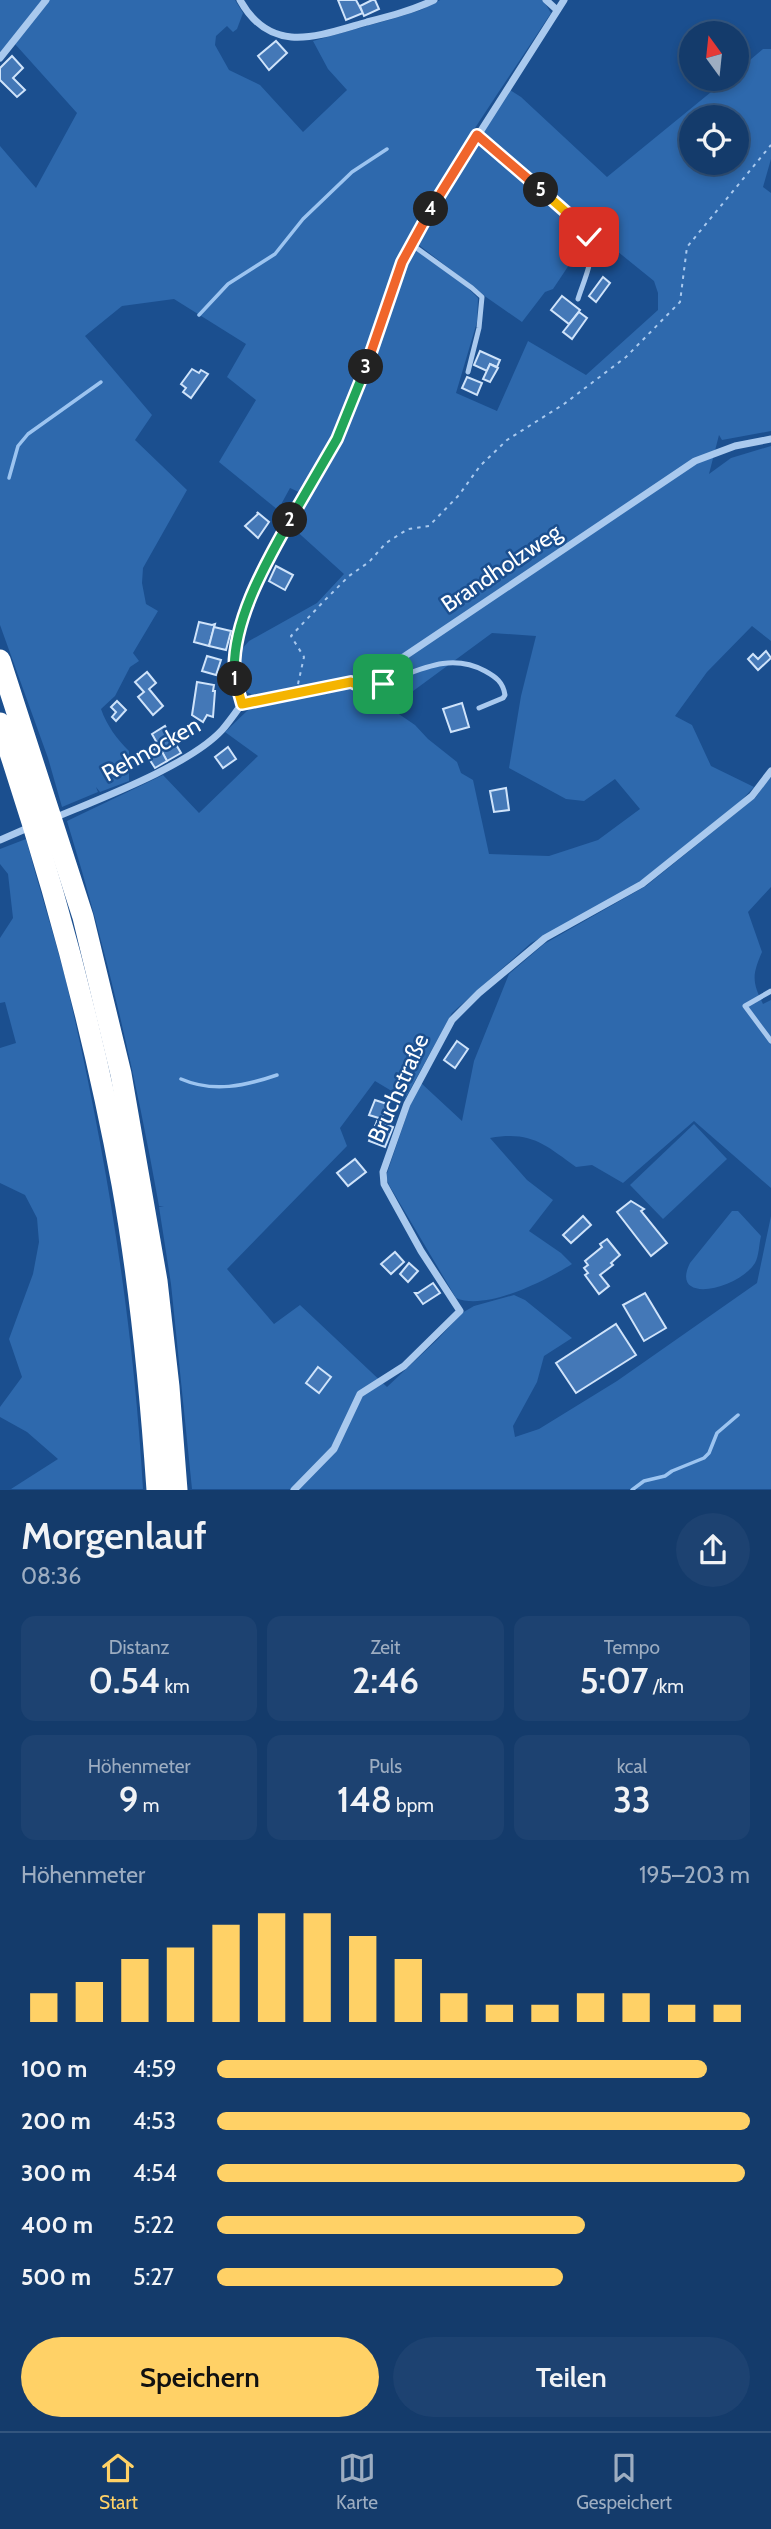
<!DOCTYPE html>
<html lang="de">
<head>
<meta charset="utf-8">
<style>
  :root { --surface:#143b6b; --page:#1d4271; --text:#f1f3f6; --muted:#9dadc1; --line:#33557e; --accent:#ffd166 }
  body { margin:0; font-family:Cabin,sans-serif; background:var(--page); color:var(--text); height:100vh; display:flex; flex-direction:column; font-size:26px; white-space:nowrap }
  * { box-sizing:border-box; margin:0 }
  p { font-size:23px; color:var(--muted) }
  .icon { flex:none; width:38px; height:38px; fill:none; stroke:currentColor; stroke-width:2; stroke-linecap:round; stroke-linejoin:round }
  .map { position:relative; height:1490px; overflow:hidden }
  .details { display:flex; flex-direction:column; background:var(--surface); flex:1 }
  .details>* { flex:none }
  .needle { width:46px; rotate:345deg }
  .controls { position:absolute; left:679px; top:21px; display:grid; gap:14px }
  .controls a { display:grid; place-items:center; width:70px; height:70px; border-radius:50%; background:var(--surface); box-shadow:0 4px 10px #0003,0 0 0 2px var(--line); font-size:35px }
  .pin { position:absolute; display:grid; place-items:center; width:60px; height:60px; color:#fff; margin:-30px; border-radius:14px; box-shadow:0 4px 10px #0006 }
  .km { position:absolute; width:35px; height:35px; margin:-18px; border-radius:50%; background:#222; color:#fff; font-size:19px; line-height:35px; text-align:center }
  .round { display:grid; place-items:center; flex:none; width:74px; height:74px; border-radius:37px; background:var(--page) }
  .head { display:flex; align-items:center; justify-content:space-between; height:119px; padding:0 21px }
  h1 { font-size:38px; font-weight:600; line-height:52px }
  .metrics { display:grid; grid-template-columns:repeat(3,1fr); gap:10px; height:119px; padding:7px 21px }
  .metrics div { display:grid; align-content:center; border-radius:14px; background:var(--page); text-align:center }
  .metrics b { font-size:35px; font-weight:600 }
  .metrics small { font-size:19px; font-weight:400 }
  .metrics p { font-size:19px }
  .chart { height:196px; padding:14px 21px }
  .chart p { display:flex; justify-content:space-between }
  .chart svg { width:100%; height:126px; margin-top:7px; stroke:var(--accent); stroke-width:6 }
  .primary-button { display:flex; gap:14px; margin-top:auto; padding:14px 21px }
  .primary-button a { flex:1; height:80px; border-radius:42px; background:var(--accent); color:#111; font-size:28px; font-weight:600; line-height:80px; text-align:center }
  .primary-button a+a { background:var(--page); color:var(--text) }
  ul { padding:0 21px; list-style:none; font-size:23px }
  li { display:grid; grid-template-columns:112px 84px 1fr; align-items:center; height:52px }
  li i { height:18px; border-radius:9px; background:var(--accent) }
  .tabs { display:flex; justify-content:space-around; align-items:center; height:98px; border-top:2px solid var(--line); background:var(--surface); font-size:19px; color:var(--muted) }
  .tabs a { display:grid; justify-items:center; gap:4px }
  .tabs .selected { color:var(--accent) }
  .map>svg:first-child { display:block }
  .green { fill:#2e69ad; fill-rule:evenodd }
  .lines { fill:none; stroke-linecap:round; stroke-linejoin:round }
  .stream { stroke:#9cc4f0; stroke-width:3.5 }
  .building { fill:#4478b7; stroke:#cfe3fa; stroke-width:2 }
  .path { stroke:#a9c9ee; stroke-width:2; stroke-dasharray:3.5 5; stroke-linecap:butt }
  .lane { stroke:#a9c9ee; stroke-width:5 }
  .street { stroke:#a9c9ee; stroke-width:7 }
  .highway { stroke:#fff; stroke-width:21 }
  .split-1-casing { stroke:#fff; stroke-width:14 }
  .split-2-casing { stroke:#fff; stroke-width:14 }
  .split-3-casing { stroke:#fff; stroke-width:14 }
  .split-4-casing { stroke:#fff; stroke-width:14 }
  .split-5-casing { stroke:#fff; stroke-width:14 }
  .split-6-casing { stroke:#fff; stroke-width:14 }
  .split-1 { stroke:#f5b400; stroke-width:9 }
  .split-2 { stroke:#22a559; stroke-width:9 }
  .split-3 { stroke:#22a559; stroke-width:9 }
  .split-4 { stroke:#f0652b; stroke-width:9 }
  .split-5 { stroke:#f0652b; stroke-width:9 }
  .split-6 { stroke:#f5b400; stroke-width:9 }
  .labels { text-anchor:middle; stroke-width:5; stroke-linejoin:round; paint-order:stroke }
  .street-label { font-size:23px; fill:#fff; stroke:#1b4f8f }
</style>
</head>
<body>
<div class="map">
<svg width="771" height="1490" viewBox="0 0 771 1490">
  <rect width="100%" height="100%" fill="#1b4f8f"/>
  <g class="green">
    <polygon points="0,0 43,0 0,53"/>
    <path d="M49,0H235L243,13L237,29L233,32L227,26L216,36L215,45L229,70L260,85L303,132L347,90L328,69L313,41L392,19L421,10L440,0H543L551,13C498,95 440,174 398,262L333,436L301,493L290,488L278,510L219,462L256,400L227,377L246,344L174,299L122,306L85,336L152,415L135,440L187,490L143,568L142,583L146,604L158,611L133,653L139,661L130,667L115,696L101,709C107,726 117,739 129,751V781L100,792L96,787L98,792L62,807L48,758L0,625V146L36,188L77,113L15,44Z"/>
    <path d="M763,49H771V159L763,187L771,193V431L722,440L719,435L709,474L731,458L771,446V641L752,626L707,672L675,716L692,725L711,766L754,787L734,808L632,888L531,943L452,1013L405,1099L375,1081L340,1128L347,1146L227,1269L274,1324L300,1305L387,1387L438,1339L462,1313L474,1306L514,1295L525,1300L572,1338L544,1356L537,1382L513,1426L515,1437L539,1429L617,1381L757,1283L771,1216V1489H192L171,1284L159,1207L164,1206H159C136,1076 106,948 67,821L163,775L199,813L258,756L225,732L248,710L251,694L243,690L237,668L240,651L249,641L317,603L344,574L292,527C314,488 339,450 356,408C377,360 384,294 413,251L416,250L466,286L478,298L477,322L456,393L497,411L528,341L586,375L658,310V293L654,281L570,213L480,134L510,90L521,97L607,177L727,79H737V71ZM691,117H737V163H691ZM492,633L536,636L521,696L509,768L566,799L584,801L615,779L640,809L598,840L549,856L489,854L473,780L461,773L457,762L428,739L415,725L390,708Z"/>
    <path d="M478,145C493,152 578,225 586,238C591,247 588,256 586,265L573,259L553,289L545,292L522,322L486,297L415,242L436,206Z"/>
    <path d="M771,775V887L748,912L762,952C752,975 752,982 763,1004L771,1000V1188L694,1121L623,1183L592,1165L576,1167C544,1144 531,1131 490,1138L527,1180L553,1200L529,1231L561,1253L572,1264C545,1281 486,1311 456,1298L389,1185L386,1176L413,1097L421,1083L462,1121L474,1061L509,974L544,944L646,886L756,797Z"/>
    <path d="M26,839C38,885 53,931 65,977C105,1146 133,1316 143,1489H11L58,1459L27,1432L0,1417V1407L22,1377L9,1339L33,1274L39,1242L37,1218L25,1195L0,1183V1048L16,1043L5,1002L0,1003V938L13,918L8,874L0,864V849Z"/>
    <polygon points="694,1124 727,1159 663,1219 630,1185"/>
    <path d="M732,1211H738L761,1236C759,1244 759,1256 755,1263C738,1290 669,1305 690,1263Z"/>
  </g>
  <g class="lines">
    <g class="stream">
      <polyline points="199,315 228,284 275,254 303,219 352,172 387,149"/>
      <polyline points="9,478 18,446 28,434 101,382"/>
      <path d="M181,1079C213,1093 245,1086 277,1075"/>
      <polyline points="632,1490 644,1481 665,1476 672,1471 704,1458 709,1453 717,1433 738,1415"/>
    </g>
  </g>
  <g class="building">
    <polygon points="338,0 356,0 363,13 346,20"/>
    <polygon points="372,0 375,0 379,9 364,16 360,6"/>
    <polygon points="276,41 287,53 269,70 258,56"/>
    <polygon points="12,56 23,68 13,78 25,90 17,97 0,80 0,68"/>
    <polygon points="603,277 610,283 596,302 589,296"/>
    <polygon points="562,296 580,310 569,324 551,310"/>
    <polygon points="579,312 587,318 572,339 563,332"/>
    <polygon points="480,351 500,360 497,367 490,364 487,371 474,365"/>
    <polygon points="490,364 498,368 490,382 483,379"/>
    <polygon points="192,369 199,373 201,370 208,374 191,398 183,392 186,388 181,384"/>
    <polygon points="467,377 482,383 477,395 462,388"/>
    <polygon points="257,512 269,522 258,538 245,526 258,514"/>
    <polygon points="276,566 293,575 285,590 269,581"/>
    <polygon points="199,622 212,625 215,624 209,646 194,642"/>
    <polygon points="214,627 231,631 226,650 209,646"/>
    <polygon points="766,651 771,658 758,670 748,659 753,654 758,659"/>
    <polygon points="207,656 221,660 216,675 202,671"/>
    <polygon points="147,672 156,683 149,689 163,706 153,715 138,697 144,692 135,682"/>
    <polygon points="197,682 214,685 213,691 215,691 213,717 207,715 203,722 192,715"/>
    <polygon points="117,701 126,710 116,721 112,717 116,712 111,707"/>
    <polygon points="462,703 469,727 451,732 443,709"/>
    <polygon points="165,726 181,753 167,761 152,734"/>
    <polygon points="159,746 167,761 155,768 146,754"/>
    <polygon points="228,747 236,759 223,768 215,757"/>
    <polygon points="506,788 509,810 494,812 490,791"/>
    <polygon points="457,1041 468,1049 455,1068 444,1060"/>
    <polygon points="375,1100 387,1104 382,1119 369,1115"/>
    <polygon points="377,1121 393,1127 385,1147 369,1141"/>
    <polygon points="355,1159 366,1172 348,1186 337,1173"/>
    <polygon points="631,1201 644,1209 641,1211 667,1243 651,1256 617,1212"/>
    <polygon points="583,1216 591,1225 571,1243 563,1235"/>
    <polygon points="607,1239 620,1255 611,1263 613,1265 600,1275 609,1286 599,1294 585,1275 588,1273 584,1268 588,1265 585,1261 602,1247 600,1244"/>
    <polygon points="395,1252 404,1262 391,1274 381,1264"/>
    <polygon points="409,1263 418,1271 408,1282 400,1274"/>
    <polygon points="433,1283 440,1293 423,1304 415,1293 418,1293"/>
    <polygon points="645,1293 666,1328 644,1341 623,1305"/>
    <polygon points="616,1324 636,1355 576,1393 556,1363"/>
    <polygon points="318,1367 331,1377 319,1393 306,1383"/>
  </g>
  <g class="lines">
    <polyline class="path" points="298,684 304,657 291,636 324,601 349,576 369,562 386,543 408,529 429,526 459,495 480,466 507,440 564,404 626,357 680,302 687,247 771,145"/>
    <g class="lane">
      <path d="M477,135C497,152 590,226 591,245C593,262 583,283 578,299"/>
      <polyline points="411,244 472,288 482,297 479,328 468,372"/>
      <path d="M351,682L362,687H369C410,677 444,649 485,671C496,677 503,682 505,695L503,698L479,708"/>
      <polyline points="771,991 745,1006 771,1041"/>
    </g>
    <g class="street">
      <path d="M240,0C271,56 318,36 367,22C390,16 413,10 434,0"/>
      <polyline points="546,0 557,10"/>
      <polyline points="0,58 46,0"/>
      <path d="M242,704C223,660 245,607 264,565L337,439L359,387L402,262L421,225L564,0"/>
      <polyline points="242,704 351,682 372,675 405,656 695,461 735,446 771,439"/>
      <path d="M54,818C99,799 190,765 222,730C229,722 235,713 242,704"/>
      <polyline points="0,840 30,827"/>
      <polyline points="294,1490 334,1449 360,1394 404,1366 460,1311 421,1251 384,1184 383,1172 407,1104 452,1020 479,993 545,938 642,884 752,796 771,771"/>
    </g>
    <g class="highway">
      <polyline points="0,660 83,917 121,1074 157,1281 169,1387 177,1490"/>
      <path d="M0,723C51,874 93,1027 122,1184C140,1285 150,1388 157,1490"/>
    </g>
  </g>
  <g class="lines">
    <defs>
      <polyline id="split-1" points="235,679 242,704 351,682 362,687 383,684"/>
      <path id="split-2" d="M235,679C229,627 265,564 290,520"/>
      <polyline id="split-3" points="290,520 337,439 366,367"/>
      <polyline id="split-4" points="366,367 402,262 431,209"/>
      <polyline id="split-5" points="431,209 477,135 541,190"/>
      <polyline id="split-6" points="541,190 575,220 589,237"/>
    </defs>
    <use href="#split-1" class="split-1-casing"/>
    <use href="#split-2" class="split-2-casing"/>
    <use href="#split-3" class="split-3-casing"/>
    <use href="#split-4" class="split-4-casing"/>
    <use href="#split-5" class="split-5-casing"/>
    <use href="#split-6" class="split-6-casing"/>
    <use href="#split-1" class="split-1"/>
    <use href="#split-2" class="split-2"/>
    <use href="#split-3" class="split-3"/>
    <use href="#split-4" class="split-4"/>
    <use href="#split-5" class="split-5"/>
    <use href="#split-6" class="split-6"/>
  </g>
  <g class="labels">
    <g class="street-label">
      <text transform="translate(501 568) rotate(-34)" y="8">Brandholzweg</text>
      <text transform="translate(151 749) rotate(-29)" y="8">Rehnocken</text>
      <text transform="translate(398 1088) rotate(-66)" y="8">Bruchstraße</text>
    </g>
  </g>
</svg>
<div class="controls">
<a><svg class="needle" viewBox="-14 -14 28 28"><path d="M0-13l5 13h-10z" fill="#e53935"/><path d="M0 13l5-13h-10z" fill="#9dadc1"/></svg></a>
<a><svg class="icon" aria-label="locate" viewBox="0 0 24 24"><circle cx="12" cy="12" r="6"/><path d="M12 2v4M12 18v4M2 12h4M18 12h4"/></svg></a>
</div>
<div class="pin" style="left:383px;top:684px;background:#1e9e55"><svg class="icon" aria-label="arrive" viewBox="0 0 24 24"><path d="M6 21V4h12l-3 4 3 4H6"/></svg></div>
<div class="pin" style="left:589px;top:237px;background:#d93025"><svg class="icon" aria-label="check" viewBox="0 0 24 24"><path d="M5 12l5 5 9-10"/></svg></div>
<b class="km" style="left:235px;top:679px">1</b>
<b class="km" style="left:290px;top:520px">2</b>
<b class="km" style="left:366px;top:367px">3</b>
<b class="km" style="left:431px;top:209px">4</b>
<b class="km" style="left:541px;top:190px">5</b>
</div>
<section class="details">
<div class="head"><div><h1>Morgenlauf</h1><p>08:36</p></div><a class="round"><svg class="icon" aria-label="share" viewBox="0 0 24 24"><path d="M12 15V3M7 8l5-5 5 5M5 13v7h14v-7"/></svg></a></div>
<div class="metrics">
<div><p>Distanz</p><b>0.54<small> km</small></b></div>
<div><p>Zeit</p><b>2:46</b></div>
<div><p>Tempo</p><b>5:07<small> /km</small></b></div>
</div>
<div class="metrics">
<div><p>Höhenmeter</p><b>9<small> m</small></b></div>
<div><p>Puls</p><b>148<small> bpm</small></b></div>
<div><p>kcal</p><b>33</b></div>
</div>
<div class="chart"><p><span>Höhenmeter</span>195–203 m</p>
<svg viewBox="0 0 160 44" preserveAspectRatio="none"><path d="M5 44V34M15 44V30M25 44V22M35 44V18M45 44V10M55 44V6M65 44V6M75 44V14M85 44V22M95 44V34M105 44V38M115 44V38M125 44V34M135 44V34M145 44V38M155 44V38"/></svg>
</div>
<ul>
<li><b>100 m</b>4:59<i style="width:92%"></i></li>
<li><b>200 m</b>4:53<i style="width:100%"></i></li>
<li><b>300 m</b>4:54<i style="width:99%"></i></li>
<li><b>400 m</b>5:22<i style="width:69%"></i></li>
<li><b>500 m</b>5:27<i style="width:65%"></i></li>
</ul>
<div class="primary-button"><a>Speichern</a><a>Teilen</a></div>
</section>
<nav class="tabs">
<a class="selected"><svg class="icon" aria-label="home" viewBox="0 0 24 24"><path d="M3 11l9-7 9 7M6 9v11h12V9"/></svg>Start</a>
<a><svg class="icon" aria-label="map" viewBox="0 0 24 24"><path d="M3 6l6-2 6 2 6-2v14l-6 2-6-2-6 2zM9 4v14M15 6v14"/></svg>Karte</a>
<a><svg class="icon" aria-label="saved" viewBox="0 0 24 24"><path d="M7 4h10v16l-5-4-5 4z"/></svg>Gespeichert</a>
</nav>
</body>
</html>
